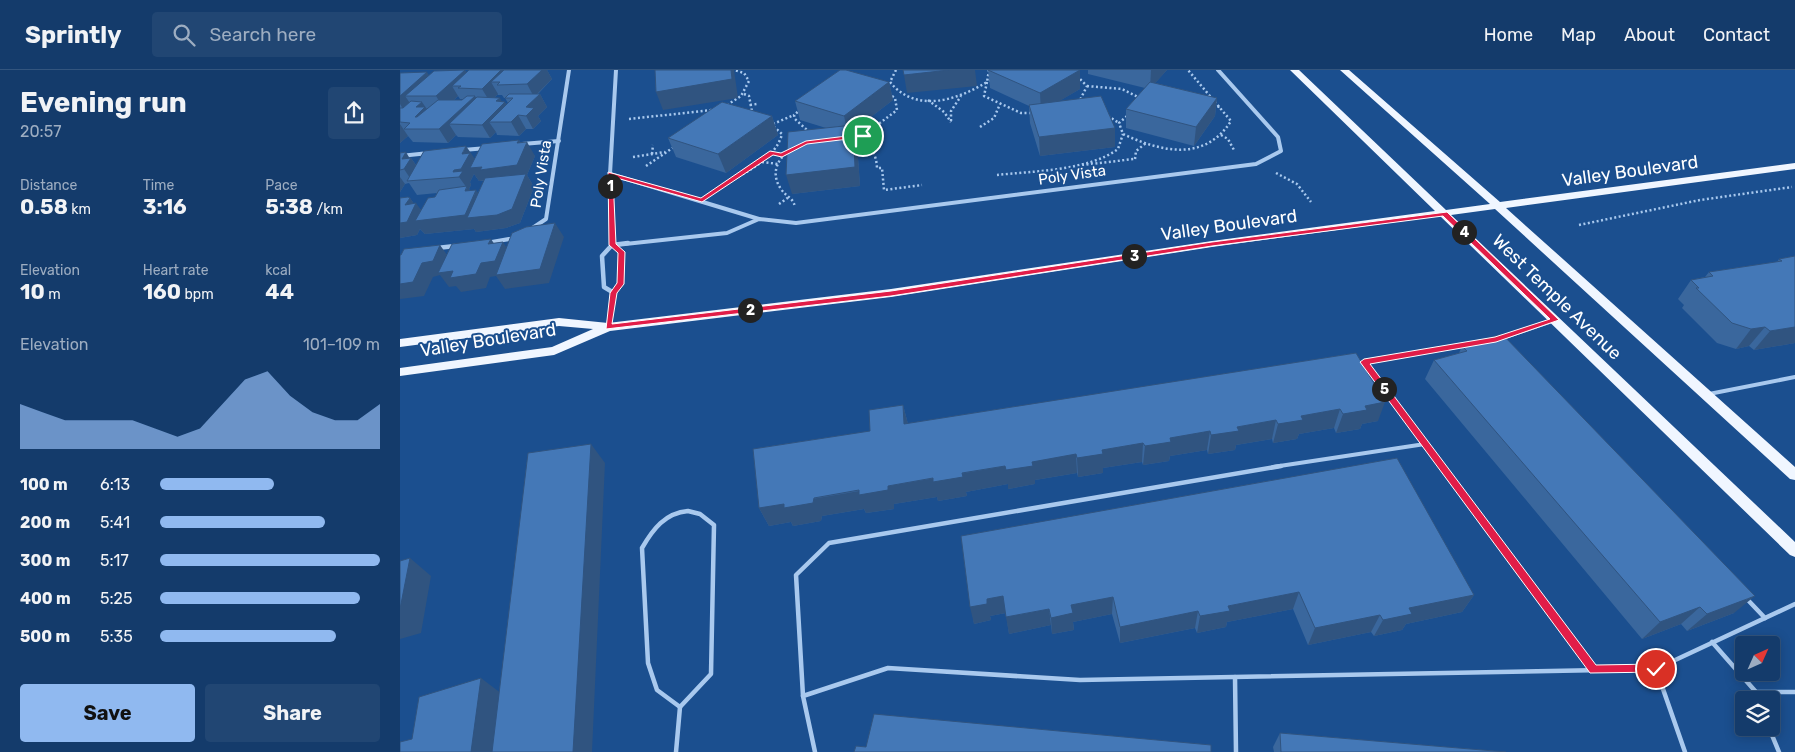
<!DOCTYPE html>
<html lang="en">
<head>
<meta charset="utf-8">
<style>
  :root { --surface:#143b6b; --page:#214673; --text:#f1f3f6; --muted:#9dadc1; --line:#33557e; --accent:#90b9f0 }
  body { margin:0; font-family:Rubik,sans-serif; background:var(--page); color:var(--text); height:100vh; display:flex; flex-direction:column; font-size:19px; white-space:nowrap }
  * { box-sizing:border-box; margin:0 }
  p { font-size:16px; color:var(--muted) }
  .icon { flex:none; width:28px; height:28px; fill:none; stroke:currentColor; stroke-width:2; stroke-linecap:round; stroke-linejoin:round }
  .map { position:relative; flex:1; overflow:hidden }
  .sheet { display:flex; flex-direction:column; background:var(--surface); width:400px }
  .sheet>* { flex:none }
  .needle { width:32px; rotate:45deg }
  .tools { position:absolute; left:1335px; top:566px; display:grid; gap:10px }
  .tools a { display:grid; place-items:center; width:45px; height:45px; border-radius:5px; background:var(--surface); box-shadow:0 2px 12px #0003,0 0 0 1px var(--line); font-size:25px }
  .pin { position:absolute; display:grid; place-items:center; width:42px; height:42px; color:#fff; margin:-21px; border:2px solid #fff; border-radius:50%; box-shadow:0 1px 5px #0007 }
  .km { position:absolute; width:25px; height:25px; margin:-12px; border-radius:50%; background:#222; color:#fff; font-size:14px; line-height:25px; text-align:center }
  .round { display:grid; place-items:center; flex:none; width:52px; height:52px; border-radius:5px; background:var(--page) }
  .summary { display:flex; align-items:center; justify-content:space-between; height:85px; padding:0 20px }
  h1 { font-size:28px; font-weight:700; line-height:38px }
  .stats { display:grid; grid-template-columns:repeat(3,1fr); gap:8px; height:85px; padding:5px 20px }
  .stats div { display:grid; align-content:center }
  .stats b { font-size:21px; font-weight:700 }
  .stats small { font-size:14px; font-weight:400 }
  .stats p { font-size:14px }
  .chart { height:140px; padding:10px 20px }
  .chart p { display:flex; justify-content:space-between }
  .chart svg { width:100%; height:90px; margin-top:5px; fill:var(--accent); opacity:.7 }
  .cta { display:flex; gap:10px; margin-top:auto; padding:10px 20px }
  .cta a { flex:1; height:58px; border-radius:5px; background:var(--accent); color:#111; font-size:20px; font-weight:700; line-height:58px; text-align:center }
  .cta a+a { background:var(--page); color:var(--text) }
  ul { padding:0 20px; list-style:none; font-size:16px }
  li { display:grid; grid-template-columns:80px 60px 1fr; align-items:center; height:38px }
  li i { height:12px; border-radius:6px; background:var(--accent) }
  header { display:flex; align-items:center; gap:30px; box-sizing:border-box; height:70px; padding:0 25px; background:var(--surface); border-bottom:1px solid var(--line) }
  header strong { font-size:24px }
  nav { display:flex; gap:28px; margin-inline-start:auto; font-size:18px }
  .search { width:350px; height:45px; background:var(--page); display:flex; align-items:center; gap:12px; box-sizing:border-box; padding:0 18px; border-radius:5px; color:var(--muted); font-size:19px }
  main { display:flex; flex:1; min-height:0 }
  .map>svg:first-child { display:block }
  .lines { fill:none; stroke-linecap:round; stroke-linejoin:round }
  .path { stroke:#a9c9ee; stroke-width:2.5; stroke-dasharray:2 2.5; stroke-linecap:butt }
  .service-far1 { stroke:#a9c9ee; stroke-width:4 }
  .service { stroke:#a9c9ee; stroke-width:4.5 }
  .minor-far1 { stroke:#a9c9ee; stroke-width:4 }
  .minor { stroke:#a9c9ee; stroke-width:4.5 }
  .primary { fill:#f0f6ff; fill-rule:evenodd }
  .wall { fill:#3a679d; fill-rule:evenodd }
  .shaded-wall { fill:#305480; fill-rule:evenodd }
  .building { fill:#4478b7; stroke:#305480 }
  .route { fill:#e11d48; stroke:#fff }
  .labels { text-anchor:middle; stroke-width:4; stroke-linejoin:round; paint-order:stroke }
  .far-street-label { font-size:15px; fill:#fff; stroke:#1b4f8f }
  .street-label { font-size:18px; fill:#fff; stroke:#1b4f8f }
</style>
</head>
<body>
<header>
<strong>Sprintly</strong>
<div class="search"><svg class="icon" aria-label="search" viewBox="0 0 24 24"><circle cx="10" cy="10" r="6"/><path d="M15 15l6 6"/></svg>Search here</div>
<nav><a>Home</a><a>Map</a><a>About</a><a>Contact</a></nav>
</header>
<main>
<section class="sheet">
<div class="summary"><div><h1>Evening run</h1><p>20:57</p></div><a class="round"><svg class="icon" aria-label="share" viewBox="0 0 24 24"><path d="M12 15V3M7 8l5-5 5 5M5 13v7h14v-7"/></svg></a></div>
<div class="stats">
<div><p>Distance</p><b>0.58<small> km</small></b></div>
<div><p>Time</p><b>3:16</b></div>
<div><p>Pace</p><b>5:38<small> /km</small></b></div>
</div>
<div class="stats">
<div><p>Elevation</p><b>10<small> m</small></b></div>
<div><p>Heart rate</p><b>160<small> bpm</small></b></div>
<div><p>kcal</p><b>44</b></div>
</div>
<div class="chart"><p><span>Elevation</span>101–109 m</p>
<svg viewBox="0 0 160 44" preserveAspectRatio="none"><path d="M0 44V22L10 26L20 30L30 30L40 30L50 30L60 34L70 38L80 34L90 22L100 10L110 6L120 18L130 26L140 30L150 30L160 22V44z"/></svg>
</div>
<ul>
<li><b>100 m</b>6:13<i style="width:52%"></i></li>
<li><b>200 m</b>5:41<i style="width:75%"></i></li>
<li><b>300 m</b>5:17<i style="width:100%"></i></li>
<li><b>400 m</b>5:25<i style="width:91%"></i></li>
<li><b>500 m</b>5:35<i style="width:80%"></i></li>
</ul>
<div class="cta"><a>Save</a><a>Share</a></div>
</section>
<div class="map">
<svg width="1395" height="682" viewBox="0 0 1395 682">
  <rect width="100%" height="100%" fill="#1b4f8f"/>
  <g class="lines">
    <g class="path">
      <path d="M496,0L490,12C516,44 557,30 587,12L589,0"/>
      <polyline points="677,6 687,16 679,32"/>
      <polyline points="591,10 587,12 584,26 621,43 633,43"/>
      <polyline points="687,16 722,19 740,28"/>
      <polyline points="344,24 349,26 352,42"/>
      <polyline points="528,30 544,42 551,52"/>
      <polyline points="327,35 341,26 349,11 344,3 334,0"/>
      <polyline points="350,35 357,34"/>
      <polyline points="813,36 820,37"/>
      <polyline points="401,39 394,45 395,49 408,61"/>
      <polyline points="708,46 719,53"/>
      <path d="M727,46L719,53L723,64C761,82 805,92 831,51L788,0"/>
      <polyline points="229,49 312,40"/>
      <polyline points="551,51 551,41 561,26"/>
      <polyline points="373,54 394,45"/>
      <polyline points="580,57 594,48 600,34"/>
      <polyline points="821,65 828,69 834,80"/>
      <polyline points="452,67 463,66 497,40 495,28 489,24"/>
      <path d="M455,70C470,76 476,81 477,98H482L484,120L522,115"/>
      <path d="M389,81C376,90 371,105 381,119C386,127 393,127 395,137"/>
      <polyline points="252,84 253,75"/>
      <polyline points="233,87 265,82"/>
      <polyline points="735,89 736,81 746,73"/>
      <polyline points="362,92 378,94"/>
      <polyline points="682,95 734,89"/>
      <polyline points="246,96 274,77"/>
      <polyline points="876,103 897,114 911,132"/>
      <path d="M597,105C633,101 688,101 718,79L723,64"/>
      <path d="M319,118C341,104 375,91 382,64L371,54"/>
      <polyline points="379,134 389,127"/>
      <polyline points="1179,155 1300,130 1392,117"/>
    </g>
    <g class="service-far1">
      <polyline points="1102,268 1152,251"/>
      <polyline points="1309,324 1395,307"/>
      <polyline points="1025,374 964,292 1068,274"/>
      <polyline points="873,397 1025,374 1042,397"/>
    </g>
    <g class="service">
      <polyline points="1042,396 1194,600"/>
      <path d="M288,441L300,444L314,455L311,604L280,637L257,620L248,593L242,478C253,459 265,443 288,441Z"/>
      <polyline points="1346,528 1365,548"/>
      <polyline points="1312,572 1356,622 1358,630"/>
      <polyline points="1256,599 1285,682"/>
      <polyline points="835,607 836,682"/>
      <polyline points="1356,622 1395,622"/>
      <polyline points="403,626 396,505 429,473 881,396"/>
      <polyline points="1369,658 1379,682"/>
      <polyline points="276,682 280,637"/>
      <polyline points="415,682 403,626 488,598 680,610 1256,599 1395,534"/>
    </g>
    <g class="minor-far1">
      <polyline points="122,74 159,71"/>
      <polyline points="63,80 87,78"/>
      <polyline points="0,86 29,83"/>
      <polyline points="210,104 359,149"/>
      <polyline points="131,159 146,149 169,0"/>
      <polyline points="86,173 115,168"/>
      <polyline points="212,175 210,104 216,0"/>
      <polyline points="216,175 327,163 359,149 396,153 856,94 881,81 878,67 818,0"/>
    </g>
    <g class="minor">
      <polyline points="37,178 55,176"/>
      <polyline points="214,223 204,217 202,186 212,175 228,173"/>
      <polyline points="208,257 214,223 220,214 222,183 212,173"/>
    </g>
    <polygon class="primary" points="890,0 899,0 1046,140 1090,134 940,0 949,0 1100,132 1395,93 1395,99 1106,138 1395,397 1395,410 1390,409 1095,139 1051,145 1395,472 1395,487 1390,485 1040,146 812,177 491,227 210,261 154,285 0,306 0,298 152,277 193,259 159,256 0,277 0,269 159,248 208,253 491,219 812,171 1035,141"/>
  </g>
  <g class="wall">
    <path d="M65,0L66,3L104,0H147L152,9L138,24H140L147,37L138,46L141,51L133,59H126L119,66L97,65L96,62L90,68L58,67L56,65L48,73L13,72L8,66L0,73V3L29,5ZM98,24V25H102L104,28H105L108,33L107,34L94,28ZM58,26L60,29H64L62,30H54Z"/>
    <polygon points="588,0 680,0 680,19 659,31 715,58 715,77 640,86 630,53 629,36 590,18"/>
    <polygon points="688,0 767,0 755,13 817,28 815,46 794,76 726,58 726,39 745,18 688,4"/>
    <polygon points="489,12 493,30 454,60 457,73 460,116 392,124 426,58 400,50 395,31"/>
    <polygon points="372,46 378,65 326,103 276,87 268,68"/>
    <path d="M119,70L121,73L135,86L127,105L134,117L120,153L106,158L76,162L74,159L25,164L20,159L17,165L0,168V128H10L14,134L21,140L35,127L37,123L17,125L9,113L5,114L0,122V83L11,88L16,95L75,89ZM74,104L79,111H84L78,123L70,121L69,119L71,115L70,112Z"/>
    <polygon points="1395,186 1395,273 1354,280 1349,276 1336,279 1317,273 1282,238 1284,235 1278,229 1291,210 1305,207 1309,202 1377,192 1379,189"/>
    <polygon points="1062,276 1334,543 1287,561 1281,554 1242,569 1025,309 1034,290 1059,283"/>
    <polygon points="956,283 978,351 962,354 960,359 936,363 934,358 899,364 897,369 873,373 872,369 836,375 835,380 808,384 807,380 770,386 769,391 743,395 742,392 703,398 703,403 678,407 677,403 635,410 635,414 608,419 608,414 566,422 567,426 538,431 537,427 494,434 494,439 466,443 464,439 422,446 421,451 393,456 391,452 369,456 359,438 470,361 503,335 508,354"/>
    <polygon points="561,466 1074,525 1062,542 1006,554 1002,560 974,566 971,562 908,575 893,539 827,552 826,557 797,563 795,558 720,573 712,544 673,552 674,560 652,564 651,555 609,564 606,543 590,546 591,550 574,554"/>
    <polygon points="880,663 1106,682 874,682 873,677"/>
  </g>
  <g class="shaded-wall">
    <polygon points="65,0 72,13 61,16 52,16 58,26 44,39 36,26"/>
    <polygon points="96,0 103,0 108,9 100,12 91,12 98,24 90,32 82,19"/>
    <polygon points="142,0 147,0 152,9 134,27 127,14"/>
    <polygon points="331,0 334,0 338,28 263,40 256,22"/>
    <polygon points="549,0 575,0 577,16 507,23 504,5"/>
    <polygon points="680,0 680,19 641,42 640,23"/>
    <polygon points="751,0 767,0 750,19"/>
    <polygon points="27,2 35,15 5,26 12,36 5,42 0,34 0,26"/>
    <polygon points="489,12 493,30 454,60 457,73 460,116 392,124 386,105 448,64 444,46"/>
    <polygon points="140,24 147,37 138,46 141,51 133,59 126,46 126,37"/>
    <polygon points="75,26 83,39 49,54 56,65 48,73 39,59"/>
    <polygon points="100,28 103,34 105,32 113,45 89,52 96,62 90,68 82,55 96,31"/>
    <polygon points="817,28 815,46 794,76 796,57"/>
    <polygon points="22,32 31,45 15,47 16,37"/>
    <polygon points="118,45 126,59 119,66 111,52"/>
    <polygon points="372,46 378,65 326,103 318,84"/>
    <polygon points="0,54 8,66 0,73"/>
    <polygon points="715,58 715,77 640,86 639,67"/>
    <path d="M119,70L124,79L127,72L135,86L127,105L134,117L120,153L106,158L76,162L74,159L25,164L20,159L17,165L0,168V153L5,135L10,128L15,135L16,133L26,147L65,121L67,118L59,107L53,102L66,76L75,89L117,73ZM74,104L79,111L87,110L85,133L76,120L74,126L69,119L71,115L70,112Z"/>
    <polygon points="6,82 10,89 11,88 20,101 12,111 4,99 2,89"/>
    <polygon points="0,107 5,114 0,122"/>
    <polygon points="155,153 164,167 149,213 105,219 96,206 90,207 86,218 61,222 56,216 49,217 40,205 33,207 24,226 0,229 0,214 40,175 50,189 88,174 91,169 99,181 103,172 112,186"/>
    <polygon points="1365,257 1349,276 1336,279 1351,259"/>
    <polygon points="1395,257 1395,273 1354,280 1370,261"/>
    <polygon points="985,332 978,351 962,354 960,359 936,363 943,344 965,336"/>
    <polygon points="503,335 508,354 504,354"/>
    <polygon points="940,339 934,358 899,364 897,369 873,373 878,354 901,346"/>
    <polygon points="876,350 872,369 836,375 835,380 808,384 811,365 837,357"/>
    <polygon points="810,361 807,380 770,386 769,391 743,395 745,376 770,368"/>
    <polygon points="743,373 742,392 703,398 703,403 678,407 677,388 702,380"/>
    <polygon points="191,374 205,393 192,682 173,682"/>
    <polygon points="676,384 677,403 635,410 635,414 608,419 608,414 566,422 567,426 538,431 537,427 494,434 494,439 466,443 464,439 422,446 421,451 393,456 391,452 369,456 359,438"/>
    <polygon points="10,488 31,506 21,563 0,569 0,539"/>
    <polygon points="899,522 893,539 827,552 826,557 797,563 800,546 828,536"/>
    <polygon points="1074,525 1062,542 1006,554 1002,560 974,566 983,550 1009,538"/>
    <polygon points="603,526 606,543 590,546 591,550 574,554 570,537 587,529"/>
    <polygon points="1355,526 1334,543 1287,561 1307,544"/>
    <polygon points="713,527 712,544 673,552 674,560 652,564 651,548 671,535"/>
    <polygon points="1300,537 1281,554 1242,569 1260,552"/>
    <polygon points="649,539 651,555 609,564 606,547"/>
    <polygon points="798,541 795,558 720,573 720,557"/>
    <polygon points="980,545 971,562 908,575 915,558"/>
    <polygon points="81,608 102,624 95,682 71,682"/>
  </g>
  <g class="building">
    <polygon points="65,0 36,26 5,26 34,1"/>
    <polygon points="69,0 101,0 82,19 58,18 61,16 52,16"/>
    <polygon points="104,0 142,0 127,14 97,15 100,12 91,12"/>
    <polygon points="255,0 331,0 332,9 256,22"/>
    <polygon points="440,0 446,0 489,12 444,46 395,31"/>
    <polygon points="503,0 549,0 504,5"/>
    <polygon points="588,0 680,0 640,23"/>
    <polygon points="27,2 0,26 0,3"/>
    <polygon points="750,12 817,28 796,57 726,39"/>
    <polygon points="109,24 140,24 126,37 134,38 126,46 118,45 111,52 89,52 113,28 105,28"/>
    <polygon points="67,26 75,26 39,59 4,59 10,53 0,52 0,38 3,38 11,31 22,32 16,37 25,37 15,47 17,47 38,30 62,30"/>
    <polygon points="701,26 715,58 639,67 629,35"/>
    <polygon points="77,27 100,28 96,31 105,32 82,55 49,54"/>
    <polygon points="322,32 372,46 318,84 268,68"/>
    <polygon points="453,55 455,97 386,105 388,62"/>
    <polygon points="119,70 117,73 127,72 117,95 80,100 82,97 70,98 82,74"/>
    <polygon points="66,76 62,84 70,83 61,99 54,100 53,102 63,101 59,107 7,111 24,81"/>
    <polygon points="6,82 2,89 11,88 4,99 0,100 0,83"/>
    <polygon points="126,104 112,139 97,145 67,148 85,108"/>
    <polygon points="67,116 65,121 76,120 65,145 15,151 28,128 35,127 39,120"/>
    <polygon points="8,127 10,128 5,135 16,133 7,152 0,153 0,128"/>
    <polygon points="155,153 140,199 96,205 112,163 126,157"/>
    <polygon points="91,169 88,174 103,172 95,191 81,193 76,204 50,208 53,201 38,203 52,174"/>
    <polygon points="40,175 33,191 22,193 13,212 0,214 0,185 1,185 4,179"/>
    <polygon points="1395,186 1395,257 1370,261 1365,257 1351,259 1332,253 1296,218 1299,218 1291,210 1313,206 1309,202 1382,191 1379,189"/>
    <polygon points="1102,264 1355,526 1307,544 1300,537 1260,552 1034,290 1067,281 1062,276"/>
    <polygon points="956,283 985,332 965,336 967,340 943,344 940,339 901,346 903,350 878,354 876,350 837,357 839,361 811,365 810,361 770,368 771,372 745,376 743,373 702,380 703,384 677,388 676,384 632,392 633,396 606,400 605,396 562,403 563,407 533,412 533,408 488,416 488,420 459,425 459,420 414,428 413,433 384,438 384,434 359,438 353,379 470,361 469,340 503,335 504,354"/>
    <polygon points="191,374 173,682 92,682 128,383"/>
    <polygon points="997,388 1074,525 1009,538 1012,544 983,550 980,545 915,558 899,522 828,536 830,541 800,546 798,541 720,557 713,527 671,535 673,543 651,548 649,539 606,547 603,526 587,529 587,534 570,537 561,466"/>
    <polygon points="10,488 0,539 0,491"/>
    <polygon points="81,608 71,682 0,682 0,672 12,669 19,627"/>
    <polygon points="474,644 811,675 811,682 454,682 456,676 466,677"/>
    <polygon points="880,663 1106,682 881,682"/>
  </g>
  <polygon class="route" points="463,64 465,67 407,74 382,87 373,85 302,132 213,107 216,174 225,182 224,214 217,223 212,254 491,221 812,172 1047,142 1159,250 1096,272 970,294 1196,595 1256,594 1261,599 1260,602 1190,603 960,292 964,289 1095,267 1150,249 1043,146 812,176 491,226 206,259 210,223 217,213 218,183 209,175 208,102 301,128 370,81 381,83 406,71"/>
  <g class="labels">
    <g class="far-street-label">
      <text transform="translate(141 104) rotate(-81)" y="5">Poly Vista</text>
      <text transform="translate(672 105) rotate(-8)" y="5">Poly Vista</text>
    </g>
    <g class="street-label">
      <text transform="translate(1230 101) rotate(-8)" y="6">Valley Boulevard</text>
      <text transform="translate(829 155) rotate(-8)" y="6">Valley Boulevard</text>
      <text transform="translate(1157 227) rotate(44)" y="6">West Temple Avenue</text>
      <text transform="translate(88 270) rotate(-9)" y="6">Valley Boulevard</text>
    </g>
  </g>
</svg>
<div class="tools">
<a><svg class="needle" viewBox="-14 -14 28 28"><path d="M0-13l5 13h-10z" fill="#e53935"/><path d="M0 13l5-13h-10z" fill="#9dadc1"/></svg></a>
<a><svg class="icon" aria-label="layers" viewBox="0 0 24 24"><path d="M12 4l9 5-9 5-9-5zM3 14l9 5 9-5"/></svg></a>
</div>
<div class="pin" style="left:463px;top:66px;background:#1e9e55"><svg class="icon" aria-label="arrive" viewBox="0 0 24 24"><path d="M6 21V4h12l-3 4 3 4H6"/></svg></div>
<div class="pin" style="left:1256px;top:599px;background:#d93025"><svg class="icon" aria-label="check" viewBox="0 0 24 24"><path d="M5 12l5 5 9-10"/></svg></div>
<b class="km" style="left:210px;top:116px">1</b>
<b class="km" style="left:350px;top:240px">2</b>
<b class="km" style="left:734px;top:186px">3</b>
<b class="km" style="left:1064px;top:162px">4</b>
<b class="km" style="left:984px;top:319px">5</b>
</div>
</main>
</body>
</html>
